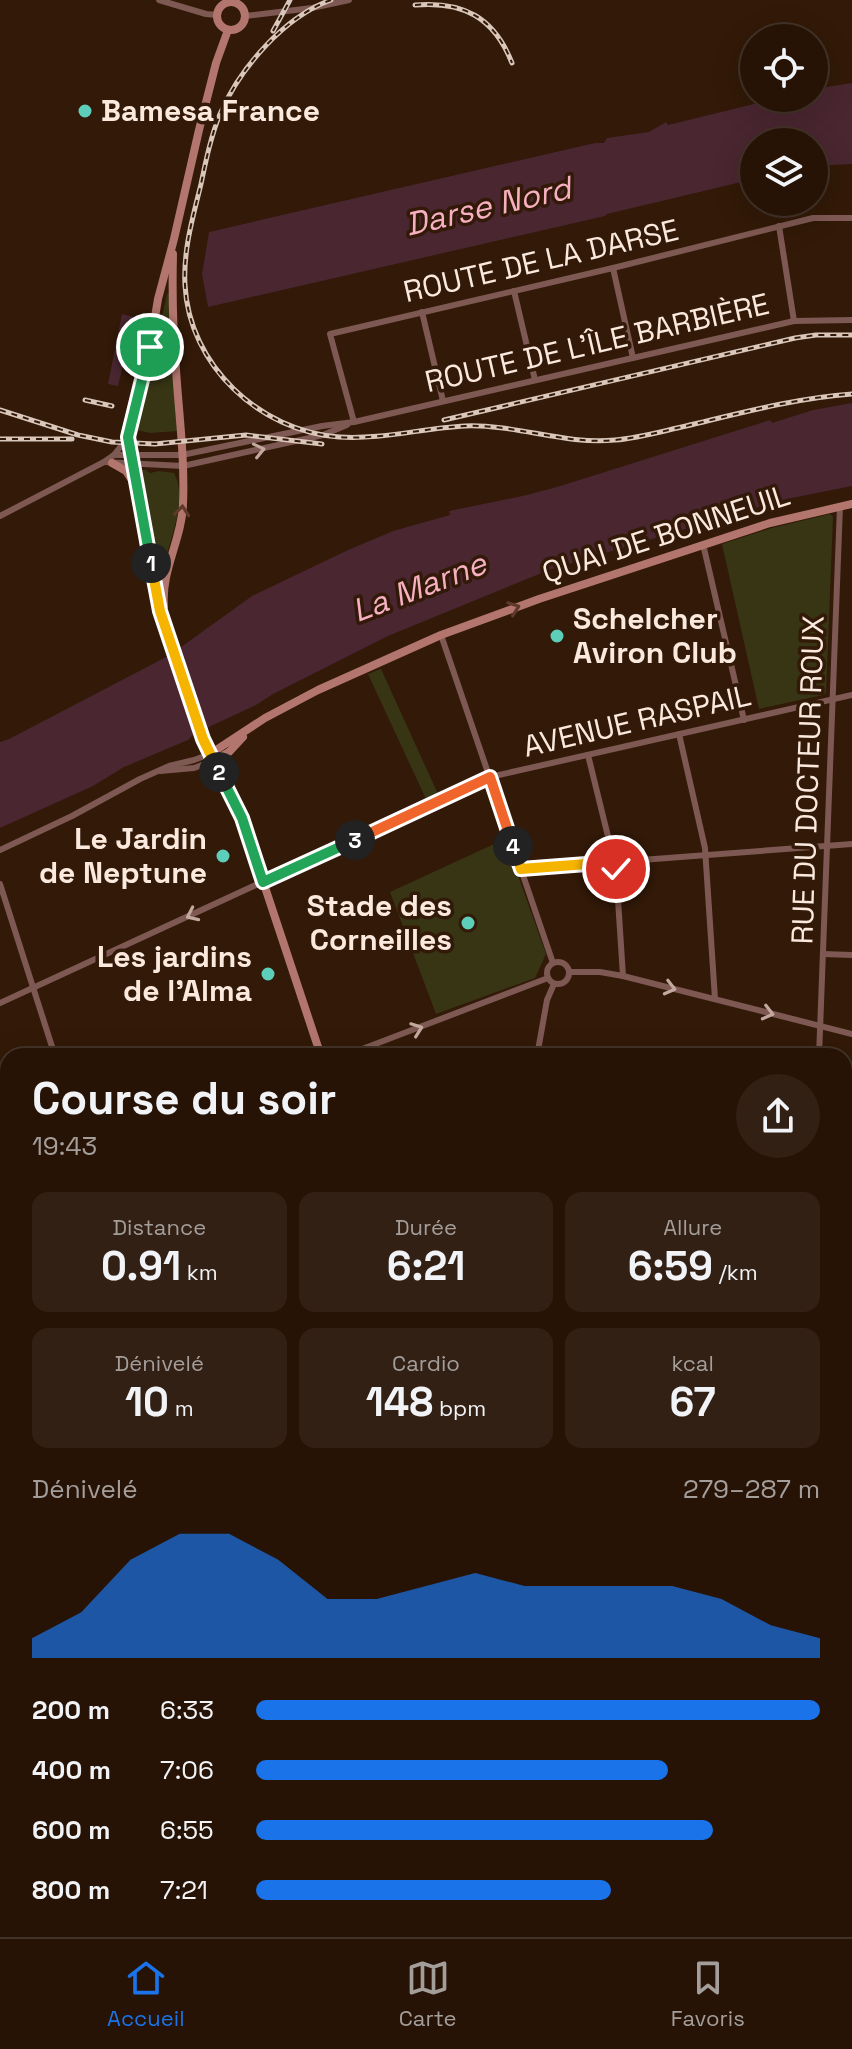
<!DOCTYPE html>
<html lang="fr">
<head>
<meta charset="utf-8">
<style>
  :root { --surface:#261306; --page:#322014; --text:#f1f3f6; --muted:#a49e9b; --line:#423228; --accent:#1a73e8 }
  body { margin:0; font-family:"Space Grotesk",sans-serif; background:var(--page); color:var(--text); height:100vh; display:flex; flex-direction:column; font-size:30px; white-space:nowrap }
  * { box-sizing:border-box; margin:0 }
  p { font-size:26px; color:var(--muted) }
  .icon { flex:none; width:44px; height:44px; fill:none; stroke:currentColor; stroke-width:2; stroke-linecap:round; stroke-linejoin:round }
  .map { position:relative; flex:1; overflow:hidden }
  .side { position:absolute; left:0px; top:1048px; width:852px; height:890px; display:flex; flex-direction:column; background:var(--surface); border-radius:24px 24px 0 0; box-shadow:0 8px 32px #0002,0 0 0 2px var(--line) }
  .side>* { flex:none }
  .controls { position:absolute; left:740px; top:24px; display:grid; gap:16px }
  .controls a { display:grid; place-items:center; width:88px; height:88px; border-radius:50%; background:var(--surface); box-shadow:0 8px 32px #0002,0 0 0 2px var(--line); font-size:40px }
  .pin { position:absolute; display:grid; place-items:center; width:68px; height:68px; color:#fff; margin:-34px; border:4px solid #fff; border-radius:50%; box-shadow:0 2px 8px #0007 }
  .km { position:absolute; width:40px; height:40px; margin:-20px; border-radius:50%; background:#222; color:#fff; font-size:22px; line-height:40px; text-align:center }
  .round { display:grid; place-items:center; flex:none; width:84px; height:84px; border-radius:42px; background:var(--page) }
  .summary { display:flex; align-items:center; justify-content:space-between; height:136px; padding:0 32px }
  h1 { font-size:44px; font-weight:700; line-height:60px }
  .metrics { display:grid; grid-template-columns:repeat(3,1fr); gap:12px; height:136px; padding:8px 32px }
  .metrics div { display:grid; align-content:center; border-radius:16px; background:var(--page); text-align:center }
  .metrics b { font-size:40px; font-weight:700 }
  .metrics small { font-size:22px; font-weight:400 }
  .metrics p { font-size:22px }
  .chart { height:224px; padding:16px 32px }
  .chart p { display:flex; justify-content:space-between }
  .chart svg { width:100%; height:144px; margin-top:8px; fill:var(--accent); opacity:.7 }
  ul { padding:0 32px; list-style:none; font-size:26px }
  li { display:grid; grid-template-columns:128px 96px 1fr; align-items:center; height:60px }
  li i { height:20px; border-radius:10px; background:var(--accent) }
  .dock { display:flex; justify-content:space-around; align-items:center; height:112px; border-top:2px solid var(--line); background:var(--surface); font-size:22px; color:var(--muted) }
  .dock a { display:grid; justify-items:center; gap:4px }
  .dock .current { color:var(--accent) }
  .map>svg:first-child { display:block }
  .green { fill:#383515 }
  .water { fill:#492630 }
  .lines { fill:none; stroke-linecap:round; stroke-linejoin:round }
  .street { stroke:#7e5852; stroke-width:6 }
  .secondary { stroke:#b3766e; stroke-width:8 }
  .rail-casing { stroke:#dac7bb; stroke-width:5 }
  .rail { stroke:#321908; stroke-width:2; stroke-dasharray:6; stroke-linecap:butt }
  .oneway { stroke:#c3a89f }
  .oneway2 { stroke:#5f3a2c }
  .split-1-casing { stroke:#fff; stroke-width:16 }
  .split-2-casing { stroke:#fff; stroke-width:16 }
  .split-3-casing { stroke:#fff; stroke-width:16 }
  .split-4-casing { stroke:#fff; stroke-width:16 }
  .split-5-casing { stroke:#fff; stroke-width:16 }
  .split-1 { stroke:#22a559; stroke-width:10 }
  .split-2 { stroke:#f5b400; stroke-width:10 }
  .split-3 { stroke:#22a559; stroke-width:10 }
  .split-4 { stroke:#f0652b; stroke-width:10 }
  .split-5 { stroke:#f5b400; stroke-width:10 }
  .poi-dot { fill:#5cceba; stroke:#321908; stroke-width:3 }
  .labels { text-anchor:middle; stroke-width:7; stroke-linejoin:round; paint-order:stroke }
  .poi-label { font-size:30px; font-weight:bold; fill:#fbe9de; stroke:#321908; text-anchor:end }
  .street-label { font-size:30px; fill:#fbe9de; stroke:#321908 }
  .water-label { font-size:32px; font-style:italic; fill:#f6b0c1; stroke:#321908 }
</style>
</head>
<body>
<div class="map">
<svg width="852" height="1937" viewBox="0 0 852 1937">
  <rect width="100%" height="100%" fill="#321908"/>
  <g class="green">
    <polygon points="169,293 178,431 150,433 137,430 167,294"/>
    <path d="M140,470H146L150,473L159,471L174,473C190,501 165,552 159,582L145,494L139,472Z"/>
    <polygon points="830,514 833,517 826,693 823,695 759,709 722,544 772,528"/>
    <polygon points="381,669 438,794 426,799 368,674"/>
    <polygon points="505,839 546,954 535,978 436,1014 390,892"/>
  </g>
  <g class="water">
    <polygon points="852,83 852,164 814,166 814,142 754,142 754,179 607,214 605,216 208,307 202,274 209,232 595,143 604,143 607,138 649,132 666,122 668,125 778,98 814,98 814,89"/>
    <polygon points="122,314 134,317 118,386 108,384"/>
    <polygon points="852,403 852,486 782,500 549,570 388,636 273,694 256,705 194,734 188,740 124,767 93,786 0,828 0,742 9,739 170,655 252,596 348,550 393,531 450,515 449,511 527,495 557,487 770,420 772,423 813,410"/>
  </g>
  <g class="lines">
    <g class="street">
      <polyline points="159,0 206,14 217,15"/>
      <polyline points="245,16 312,8 349,0"/>
      <polyline points="779,226 794,321"/>
      <polyline points="613,268 633,358"/>
      <polyline points="514,291 535,380"/>
      <polyline points="422,312 443,401"/>
      <polyline points="354,422 330,334 613,268 813,218 852,218"/>
      <polyline points="114,455 182,455 322,426 354,422 794,321 852,320"/>
      <polyline points="104,462 183,466 323,435 347,425"/>
      <polyline points="0,516 104,462 114,455 128,437"/>
      <polyline points="703,544 744,720"/>
      <polyline points="441,635 553,963"/>
      <polyline points="679,734 705,848 715,999"/>
      <polyline points="588,755 616,869 623,976"/>
      <polyline points="160,771 194,768 213,761"/>
      <polyline points="0,850 72,816 140,779 169,766 194,760 210,754"/>
      <polyline points="521,869 852,844"/>
      <polyline points="0,884 55,1056"/>
      <polyline points="823,954 852,955"/>
      <circle cx="558" cy="973" r="11"/>
      <polyline points="569,972 600,972 623,976 852,1034"/>
      <polyline points="0,1003 490,777 852,695"/>
      <polyline points="344,1056 548,978"/>
      <polyline points="537,1056 547,1000 554,984"/>
      <polyline points="819,1056 840,506"/>
      <polyline points="844,1127 852,1130"/>
      <polyline points="0,1187 8,1184"/>
      <polyline points="844,1218 852,1222"/>
      <polyline points="0,1307 8,1307"/>
      <polyline points="844,1374 852,1378"/>
      <polyline points="0,1384 8,1381"/>
      <polyline points="844,1535 852,1535"/>
      <polyline points="0,1588 8,1589"/>
      <polyline points="844,1800 852,1801"/>
      <polyline points="844,1833 852,1855"/>
      <polyline points="0,1855 8,1763"/>
      <polyline points="844,1867 852,1864"/>
      <polyline points="0,1918 8,1919"/>
      <polyline points="561,1930 563,1937"/>
      <polyline points="713,1930 715,1937"/>
      <polyline points="127,1937 133,1930"/>
      <polyline points="266,1937 270,1930"/>
      <polyline points="429,1937 433,1930"/>
      <polyline points="518,1937 519,1930"/>
      <polyline points="846,1937 852,1935"/>
    </g>
    <g class="secondary">
      <circle cx="231" cy="16" r="14"/>
      <polyline points="228,30 216,63 199,130 174,239 158,299 150,347 128,437 160,611 203,739 242,818 321,1056"/>
      <polyline points="112,463 126,471 134,483"/>
      <path d="M164,606C161,570 182,539 183,504C185,460 179,415 176,370C173,332 172,293 173,254"/>
      <polyline points="210,754 265,718 318,690 441,635 539,599 770,523 852,504"/>
      <polyline points="213,761 229,752 243,737"/>
      <polyline points="844,1691 852,1687"/>
      <polyline points="0,1775 8,1775"/>
      <polyline points="677,1930 688,1937"/>
      <polyline points="341,1937 342,1930"/>
    </g>
    <defs>
      <g id="rail">
        <path d="M331,0C284,17 240,68 220,114C211,136 206,160 201,184C193,217 183,250 185,285C189,365 259,431 339,437C381,440 423,428 465,426C516,424 564,445 615,440C639,438 663,431 686,426C741,413 796,398 852,394"/>
        <path d="M415,5C463,1 494,17 512,63"/>
        <polyline points="273,31 290,0"/>
        <polyline points="85,400 112,406"/>
        <polyline points="0,410 78,435 112,442 155,444 246,435 322,444"/>
        <polyline points="444,420 795,338 816,335 852,335"/>
        <polyline points="0,439 72,439"/>
      </g>
    </defs>
    <use href="#rail" class="rail-casing"/>
    <use href="#rail" class="rail"/>
  </g>
  <defs><path id="oneway-chevron" d="M-2-3.5L2.5 0L-2 3.5" fill="none" stroke-width="1.6" stroke-linecap="round" stroke-linejoin="round" transform="scale(2)"/></defs>
  <g class="oneway">
    <use href="#oneway-chevron" transform="translate(259 450) rotate(-13)"/>
    <use href="#oneway-chevron" transform="translate(192 915) rotate(155)"/>
    <use href="#oneway-chevron" transform="translate(670 988) rotate(14)"/>
    <use href="#oneway-chevron" transform="translate(768 1013) rotate(14)"/>
    <use href="#oneway-chevron" transform="translate(417 1029) rotate(-20)"/>
  </g>
  <g class="oneway2">
    <use href="#oneway-chevron" transform="translate(182 511) rotate(-84)"/>
    <use href="#oneway-chevron" transform="translate(514 608) rotate(-20)"/>
  </g>
  <g class="lines">
    <defs>
      <polyline id="split-1" points="150,347 128,437 151,563"/>
      <polyline id="split-2" points="151,563 160,611 203,739 219,772"/>
      <polyline id="split-3" points="219,772 242,818 263,882 355,840"/>
      <polyline id="split-4" points="355,840 490,777 513,846"/>
      <polyline id="split-5" points="513,846 521,869 613,862 616,869"/>
    </defs>
    <use href="#split-1" class="split-1-casing"/>
    <use href="#split-2" class="split-2-casing"/>
    <use href="#split-3" class="split-3-casing"/>
    <use href="#split-4" class="split-4-casing"/>
    <use href="#split-5" class="split-5-casing"/>
    <use href="#split-1" class="split-1"/>
    <use href="#split-2" class="split-2"/>
    <use href="#split-3" class="split-3"/>
    <use href="#split-4" class="split-4"/>
    <use href="#split-5" class="split-5"/>
  </g>
  <g class="poi-dot">
    <circle cx="85" cy="111" r="8"/>
    <circle cx="557" cy="636" r="8"/>
    <circle cx="223" cy="856" r="8"/>
    <circle cx="468" cy="923" r="8"/>
    <circle cx="268" cy="974" r="8"/>
  </g>
  <g class="labels">
    <g class="poi-label">
      <text x="101" y="121" text-anchor="start">Bamesa France</text>
      <text x="573" y="629" text-anchor="start">Schelcher<tspan x="573" dy="34">Aviron Club</tspan></text>
      <text x="207" y="849">Le Jardin<tspan x="207" dy="34">de Neptune</tspan></text>
      <text x="452" y="916">Stade des<tspan x="452" dy="34">Corneilles</tspan></text>
      <text x="252" y="967">Les jardins<tspan x="252" dy="34">de l'Alma</tspan></text>
    </g>
    <g class="street-label">
      <text transform="translate(541 261) rotate(-13)" y="10">ROUTE DE LA DARSE</text>
      <text transform="translate(597 343) rotate(-13)" y="10">ROUTE DE L'ÎLE BARBIÈRE</text>
      <text transform="translate(666 534) rotate(-18)" y="10">QUAI DE BONNEUIL</text>
      <text transform="translate(637 721) rotate(-13)" y="10">AVENUE RASPAIL</text>
      <text transform="translate(808 780) rotate(-88)" y="10">RUE DU DOCTEUR ROUX</text>
    </g>
    <g class="water-label">
      <text transform="translate(488 206) rotate(-13)" y="11">Darse Nord</text>
      <text transform="translate(419 587) rotate(-21)" y="11">La Marne</text>
    </g>
  </g>
</svg>
<div class="controls">
<a><svg class="icon" aria-label="locate" viewBox="0 0 24 24"><circle cx="12" cy="12" r="6"/><path d="M12 2v4M12 18v4M2 12h4M18 12h4"/></svg></a>
<a><svg class="icon" aria-label="layers" viewBox="0 0 24 24"><path d="M12 4l9 5-9 5-9-5zM3 14l9 5 9-5"/></svg></a>
</div>
<div class="pin" style="left:150px;top:347px;background:#1e9e55"><svg class="icon" aria-label="arrive" viewBox="0 0 24 24"><path d="M6 21V4h12l-3 4 3 4H6"/></svg></div>
<div class="pin" style="left:616px;top:869px;background:#d93025"><svg class="icon" aria-label="check" viewBox="0 0 24 24"><path d="M5 12l5 5 9-10"/></svg></div>
<b class="km" style="left:151px;top:563px">1</b>
<b class="km" style="left:219px;top:772px">2</b>
<b class="km" style="left:355px;top:840px">3</b>
<b class="km" style="left:513px;top:846px">4</b>
<section class="side">
<div class="summary"><div><h1>Course du soir</h1><p>19:43</p></div><a class="round"><svg class="icon" aria-label="share" viewBox="0 0 24 24"><path d="M12 15V3M7 8l5-5 5 5M5 13v7h14v-7"/></svg></a></div>
<div class="metrics">
<div><p>Distance</p><b>0.91<small> km</small></b></div>
<div><p>Durée</p><b>6:21</b></div>
<div><p>Allure</p><b>6:59<small> /km</small></b></div>
</div>
<div class="metrics">
<div><p>Dénivelé</p><b>10<small> m</small></b></div>
<div><p>Cardio</p><b>148<small> bpm</small></b></div>
<div><p>kcal</p><b>67</b></div>
</div>
<div class="chart"><p><span>Dénivelé</span>279–287 m</p>
<svg viewBox="0 0 160 44" preserveAspectRatio="none"><path d="M0 44V38L10 30L20 14L30 6L40 6L50 14L60 26L70 26L80 22L90 18L100 22L110 22L120 22L130 22L140 26L150 34L160 38V44z"/></svg>
</div>
<ul>
<li><b>200 m</b>6:33<i style="width:100%"></i></li>
<li><b>400 m</b>7:06<i style="width:73%"></i></li>
<li><b>600 m</b>6:55<i style="width:81%"></i></li>
<li><b>800 m</b>7:21<i style="width:63%"></i></li>
</ul>
</section>
</div>
<nav class="dock">
<a class="current"><svg class="icon" aria-label="home" viewBox="0 0 24 24"><path d="M3 11l9-7 9 7M6 9v11h12V9"/></svg>Accueil</a>
<a><svg class="icon" aria-label="map" viewBox="0 0 24 24"><path d="M3 6l6-2 6 2 6-2v14l-6 2-6-2-6 2zM9 4v14M15 6v14"/></svg>Carte</a>
<a><svg class="icon" aria-label="saved" viewBox="0 0 24 24"><path d="M7 4h10v16l-5-4-5 4z"/></svg>Favoris</a>
</nav>
</body>
</html>
